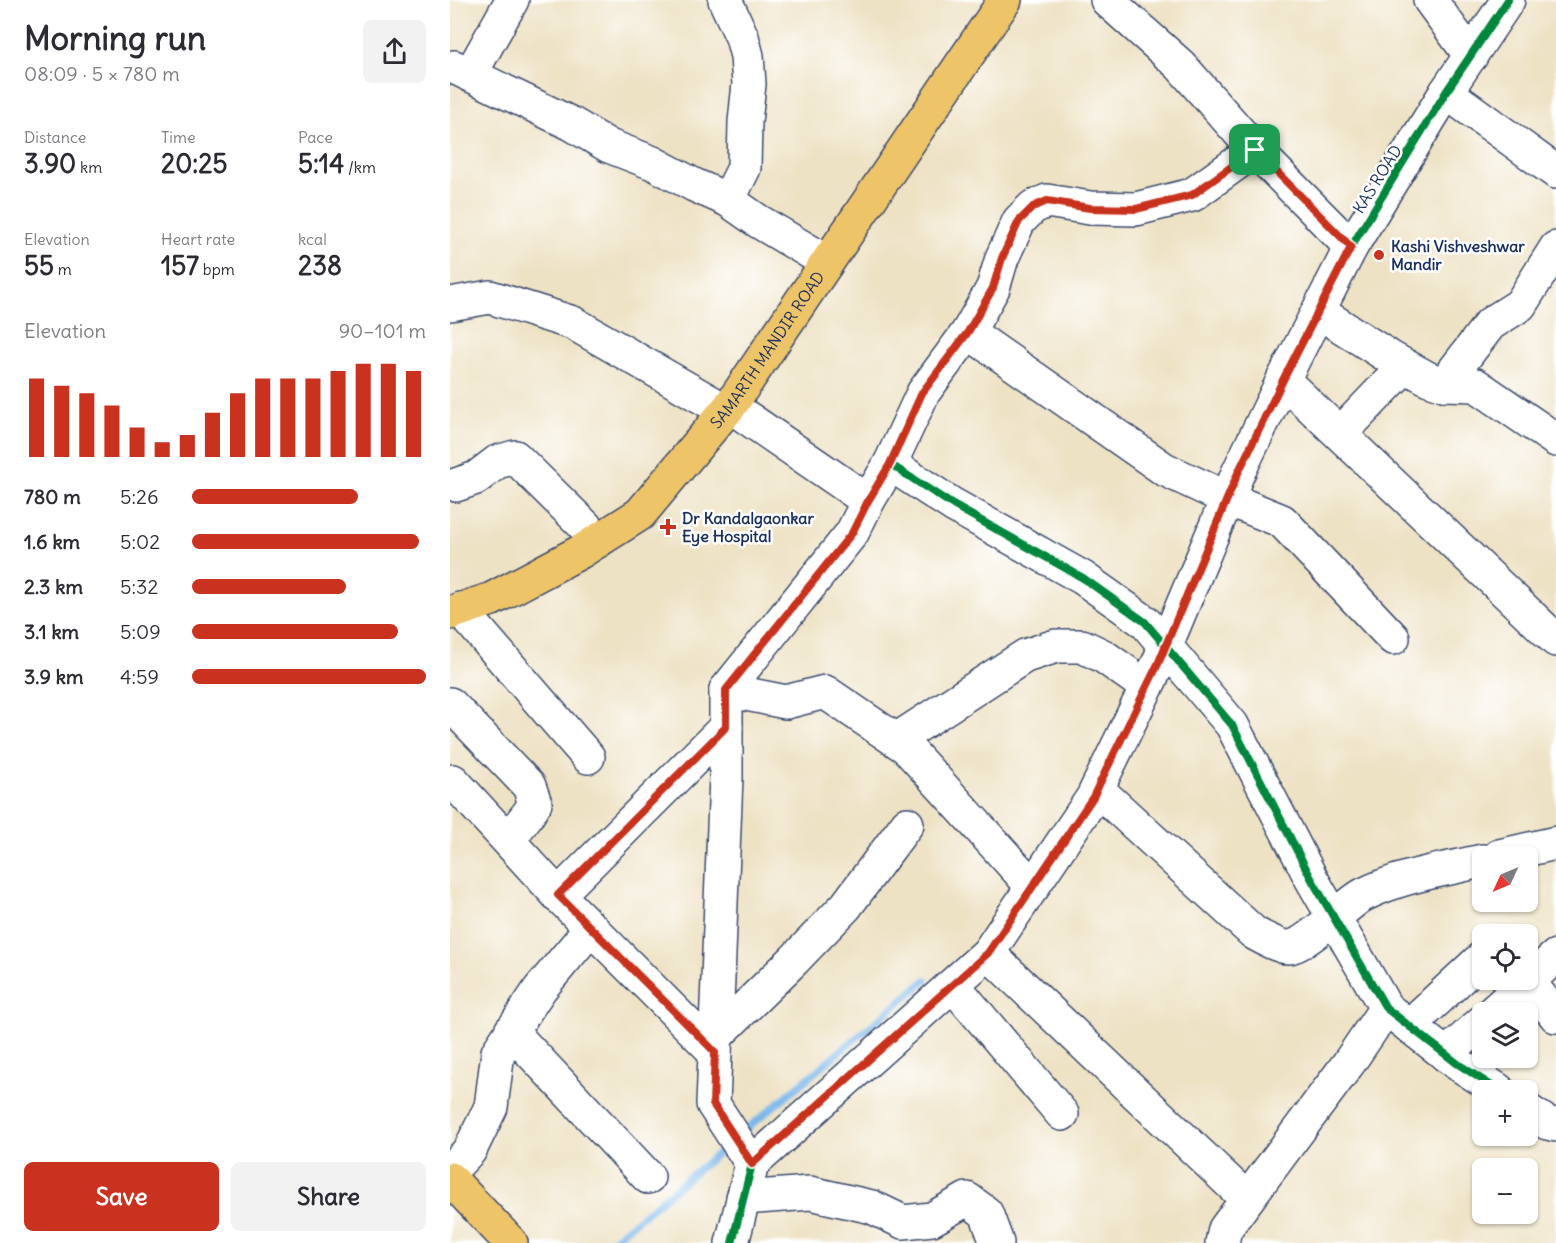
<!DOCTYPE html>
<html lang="en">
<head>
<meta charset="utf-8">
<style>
  :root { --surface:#fff; --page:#f2f2f3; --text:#2b2b33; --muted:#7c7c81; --accent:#c8321e }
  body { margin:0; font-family:Delius,sans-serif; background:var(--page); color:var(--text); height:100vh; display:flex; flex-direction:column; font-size:22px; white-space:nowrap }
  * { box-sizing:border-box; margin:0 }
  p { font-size:20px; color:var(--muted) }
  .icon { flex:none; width:33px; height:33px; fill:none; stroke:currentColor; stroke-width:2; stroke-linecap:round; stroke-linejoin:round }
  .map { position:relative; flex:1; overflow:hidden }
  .sheet { display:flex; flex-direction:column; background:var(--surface); width:450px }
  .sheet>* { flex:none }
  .needle { width:39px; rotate:226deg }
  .buttons { position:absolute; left:1022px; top:846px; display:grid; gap:12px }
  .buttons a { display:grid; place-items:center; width:66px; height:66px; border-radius:9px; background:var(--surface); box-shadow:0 2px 4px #0004; font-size:30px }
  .pin { position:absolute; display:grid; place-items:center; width:51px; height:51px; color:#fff; margin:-26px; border-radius:12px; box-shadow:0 3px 9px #0006 }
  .round { display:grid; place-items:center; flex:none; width:63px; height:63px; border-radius:9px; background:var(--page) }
  .overview { display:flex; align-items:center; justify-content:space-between; height:102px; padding:0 24px }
  h1 { font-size:33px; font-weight:700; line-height:45px }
  .stats { display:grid; grid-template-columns:repeat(3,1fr); gap:9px; height:102px; padding:6px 24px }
  .stats div { display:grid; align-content:center }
  .stats b { font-size:26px; font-weight:700 }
  .stats small { font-size:16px; font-weight:400 }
  .stats p { font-size:16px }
  .chart { height:168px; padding:12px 24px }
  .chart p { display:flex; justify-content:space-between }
  .chart svg { width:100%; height:108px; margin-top:6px; stroke:var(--accent); stroke-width:6 }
  .button { display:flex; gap:12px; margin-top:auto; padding:12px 24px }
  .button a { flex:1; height:69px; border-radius:9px; background:var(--accent); color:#fff; font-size:24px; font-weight:700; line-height:69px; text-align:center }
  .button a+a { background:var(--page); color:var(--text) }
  ul { padding:0 24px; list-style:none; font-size:20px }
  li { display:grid; grid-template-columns:96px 72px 1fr; align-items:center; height:45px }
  li i { height:15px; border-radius:8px; background:var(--accent) }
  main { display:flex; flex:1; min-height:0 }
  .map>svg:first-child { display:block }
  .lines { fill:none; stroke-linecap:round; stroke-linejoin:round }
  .stream { stroke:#78b7eb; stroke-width:7 }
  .minor-casing { stroke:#3b4a6d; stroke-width:36 }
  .major-casing { stroke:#3b4a6d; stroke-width:36 }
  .minor { stroke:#fff; stroke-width:33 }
  .major { stroke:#eec469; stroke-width:33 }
  .cycleway-casing { stroke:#fff; stroke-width:11 }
  .cycleway { stroke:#00873e; stroke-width:8 }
  .route-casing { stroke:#fff; stroke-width:12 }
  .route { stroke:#c8321e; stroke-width:8 }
  .poi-dot { fill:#c8321e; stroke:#fff; stroke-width:2 }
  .labels { text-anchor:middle; stroke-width:5; stroke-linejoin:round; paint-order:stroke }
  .street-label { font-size:16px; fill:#1b2f5e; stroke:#fff }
  .poi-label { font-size:16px; font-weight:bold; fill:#1b2f5e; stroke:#fff; text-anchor:start }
</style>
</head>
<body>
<main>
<section class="sheet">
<div class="overview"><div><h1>Morning run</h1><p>08:09 · 5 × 780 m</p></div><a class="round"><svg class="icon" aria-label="share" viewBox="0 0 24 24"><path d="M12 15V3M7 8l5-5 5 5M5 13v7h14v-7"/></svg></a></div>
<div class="stats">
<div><p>Distance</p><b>3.90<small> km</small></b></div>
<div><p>Time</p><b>20:25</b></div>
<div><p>Pace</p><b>5:14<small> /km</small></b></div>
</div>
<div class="stats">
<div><p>Elevation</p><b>55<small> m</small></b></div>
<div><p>Heart rate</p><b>157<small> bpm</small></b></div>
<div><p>kcal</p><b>238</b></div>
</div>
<div class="chart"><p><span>Elevation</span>90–101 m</p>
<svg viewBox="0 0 160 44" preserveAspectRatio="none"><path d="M5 44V12M15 44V15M25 44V18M35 44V23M45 44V32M55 44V38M65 44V35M75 44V26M85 44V18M95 44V12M105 44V12M115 44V12M125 44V9M135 44V6M145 44V6M155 44V9"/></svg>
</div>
<ul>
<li><b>780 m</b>5:26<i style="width:71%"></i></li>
<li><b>1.6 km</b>5:02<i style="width:97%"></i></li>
<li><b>2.3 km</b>5:32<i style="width:66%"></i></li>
<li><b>3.1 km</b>5:09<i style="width:88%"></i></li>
<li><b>3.9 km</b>4:59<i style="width:100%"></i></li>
</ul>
<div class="button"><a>Save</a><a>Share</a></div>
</section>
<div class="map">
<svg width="1106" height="1243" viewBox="0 0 1106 1243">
  <rect width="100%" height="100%" fill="#fff"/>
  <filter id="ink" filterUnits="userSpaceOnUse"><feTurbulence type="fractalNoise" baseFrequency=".0167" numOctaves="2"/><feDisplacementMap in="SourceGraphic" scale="12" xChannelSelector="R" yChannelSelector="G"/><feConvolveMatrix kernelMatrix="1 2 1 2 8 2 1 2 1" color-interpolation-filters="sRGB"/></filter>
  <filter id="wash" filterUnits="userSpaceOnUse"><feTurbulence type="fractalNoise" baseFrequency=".008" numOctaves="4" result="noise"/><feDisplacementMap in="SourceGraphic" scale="24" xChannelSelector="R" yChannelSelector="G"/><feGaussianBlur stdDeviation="1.35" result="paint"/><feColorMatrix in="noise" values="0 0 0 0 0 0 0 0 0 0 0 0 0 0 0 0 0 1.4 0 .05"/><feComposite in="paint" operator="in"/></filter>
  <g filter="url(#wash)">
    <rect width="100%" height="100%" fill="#eee2c4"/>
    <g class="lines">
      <g class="stream">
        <polyline points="293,1132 476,980"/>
        <polyline points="153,1243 163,1240 278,1145"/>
      </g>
    </g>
  </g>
  <g filter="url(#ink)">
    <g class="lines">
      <defs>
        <g id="minor">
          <polyline points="275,0 292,37 297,56 299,84 295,122 294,168 278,200"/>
          <polyline points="657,0 730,65 805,150 901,247"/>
          <polyline points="980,0 1021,56"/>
          <polyline points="4,67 122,124 159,146 203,163 244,185 278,200 308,221 377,262"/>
          <polyline points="20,75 62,0"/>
          <polyline points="996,92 1106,172"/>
          <polyline points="0,304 40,297 123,323 276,411"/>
          <polyline points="869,312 941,358 979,379 994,384 1026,385 1106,440"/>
          <polyline points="518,332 714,469 778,499 832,521 943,638"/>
          <polyline points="833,380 1106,640"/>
          <polyline points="994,384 1040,324 1070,305 1106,248"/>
          <polyline points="280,406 418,501 402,533 276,690 276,777 263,1104 302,1164"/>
          <polyline points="890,434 955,366"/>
          <polyline points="440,464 473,393 518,332 543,288 552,258 569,221 583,207 597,201 640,208 686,209 742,195 805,150"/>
          <polyline points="6,485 26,478 47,462 65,457 149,540"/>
          <polyline points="418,501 440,464 503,505 633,578 695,622 782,725 861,878 936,1008 1008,1064 1048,1090"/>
          <polyline points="10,609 138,757"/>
          <polyline points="276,690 336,702 375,692 456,747 583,887"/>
          <polyline points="0,704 79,786 85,803 79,813 58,840"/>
          <polyline points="446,740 575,656 606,646 632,646 653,656 697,687"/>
          <polyline points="3,781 108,895 265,1052"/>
          <path d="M647,789L804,933C811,937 830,947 838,947C855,947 896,904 913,895C950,876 992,870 1032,861"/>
          <polyline points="1049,856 1106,843"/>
          <polyline points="108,895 276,727"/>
          <polyline points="538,953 797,1199"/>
          <polyline points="1078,981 1106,1016"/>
          <polyline points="503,985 612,1114"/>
          <polyline points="1043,1012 1106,956"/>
          <polyline points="959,1026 1032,958"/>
          <polyline points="61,1031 198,1177"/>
          <polyline points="265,1037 343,961 396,906 457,824"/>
          <polyline points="996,1055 1032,1022"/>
          <polyline points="1077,1110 1097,1123 1106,1125"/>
          <polyline points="0,1171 20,1150 41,1107 48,1052 90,989 141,928"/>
          <polyline points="293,1198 360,1193 422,1207 453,1222 482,1219 517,1199 536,1213 547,1243"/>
          <polyline points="282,1243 302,1164 538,953 643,797 708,664 788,473 833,380 901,247 996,92 1058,0"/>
          <polyline points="772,1243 775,1229 898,1064 936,1008"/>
        </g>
        <g id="major">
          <path id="s1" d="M0,613L42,599L130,552L190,514L280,406L555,0"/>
          <polyline points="0,1179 61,1243"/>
        </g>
      </defs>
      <use href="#minor" class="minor-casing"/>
      <use href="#major" class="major-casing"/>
      <use href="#minor" class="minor"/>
      <use href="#major" class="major"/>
      <defs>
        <g id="cycleway">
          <polyline points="418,501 440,464 503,505 633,578 695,622 782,725 861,878 936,1008 1008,1064 1048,1090"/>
          <polyline points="282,1243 302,1164 538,953 643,797 708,664 788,473 833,380 901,247 996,92 1058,0"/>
        </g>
      </defs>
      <use href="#cycleway" class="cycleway-casing"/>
      <use href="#cycleway" class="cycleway"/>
    </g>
  </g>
  <g class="lines" filter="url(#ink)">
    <defs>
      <polygon id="route" points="805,150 901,247 833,380 788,473 708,664 643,797 538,953 302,1164 263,1104 265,1052 108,895 276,727 276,690 402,533 418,501 440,464 472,393 518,332 543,288 552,258 569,221 583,207 597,201 640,208 686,209 742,195"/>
    </defs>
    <use href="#route" class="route-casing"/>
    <use href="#route" class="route"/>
  </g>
  <g class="poi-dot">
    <circle cx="929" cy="255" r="6"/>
    <path d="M215 518h6v6h6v6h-6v6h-6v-6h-6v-6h6z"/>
  </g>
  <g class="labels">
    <g class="street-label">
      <text transform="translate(927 179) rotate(-58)" y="6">KAS ROAD</text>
      <text dy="6" stroke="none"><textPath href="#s1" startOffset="423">SAMARTH MANDIR ROAD</textPath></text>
    </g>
    <g class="poi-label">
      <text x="941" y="252">Kashi Vishveshwar<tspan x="941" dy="18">Mandir</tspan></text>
      <text x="232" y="524">Dr Kandalgaonkar<tspan x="232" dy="18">Eye Hospital</tspan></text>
    </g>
  </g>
</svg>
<div class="buttons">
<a><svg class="needle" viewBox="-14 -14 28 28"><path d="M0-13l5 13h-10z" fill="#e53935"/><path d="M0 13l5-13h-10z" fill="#7c7c81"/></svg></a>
<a><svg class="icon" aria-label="locate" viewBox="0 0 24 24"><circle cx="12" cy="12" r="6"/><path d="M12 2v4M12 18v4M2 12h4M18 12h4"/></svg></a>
<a><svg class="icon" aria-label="layers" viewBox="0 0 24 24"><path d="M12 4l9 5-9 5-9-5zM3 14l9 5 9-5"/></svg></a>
<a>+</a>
<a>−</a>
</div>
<div class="pin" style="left:805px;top:150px;background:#1e9e55"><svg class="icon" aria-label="arrive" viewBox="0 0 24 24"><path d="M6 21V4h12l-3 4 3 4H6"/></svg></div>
</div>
</main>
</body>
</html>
